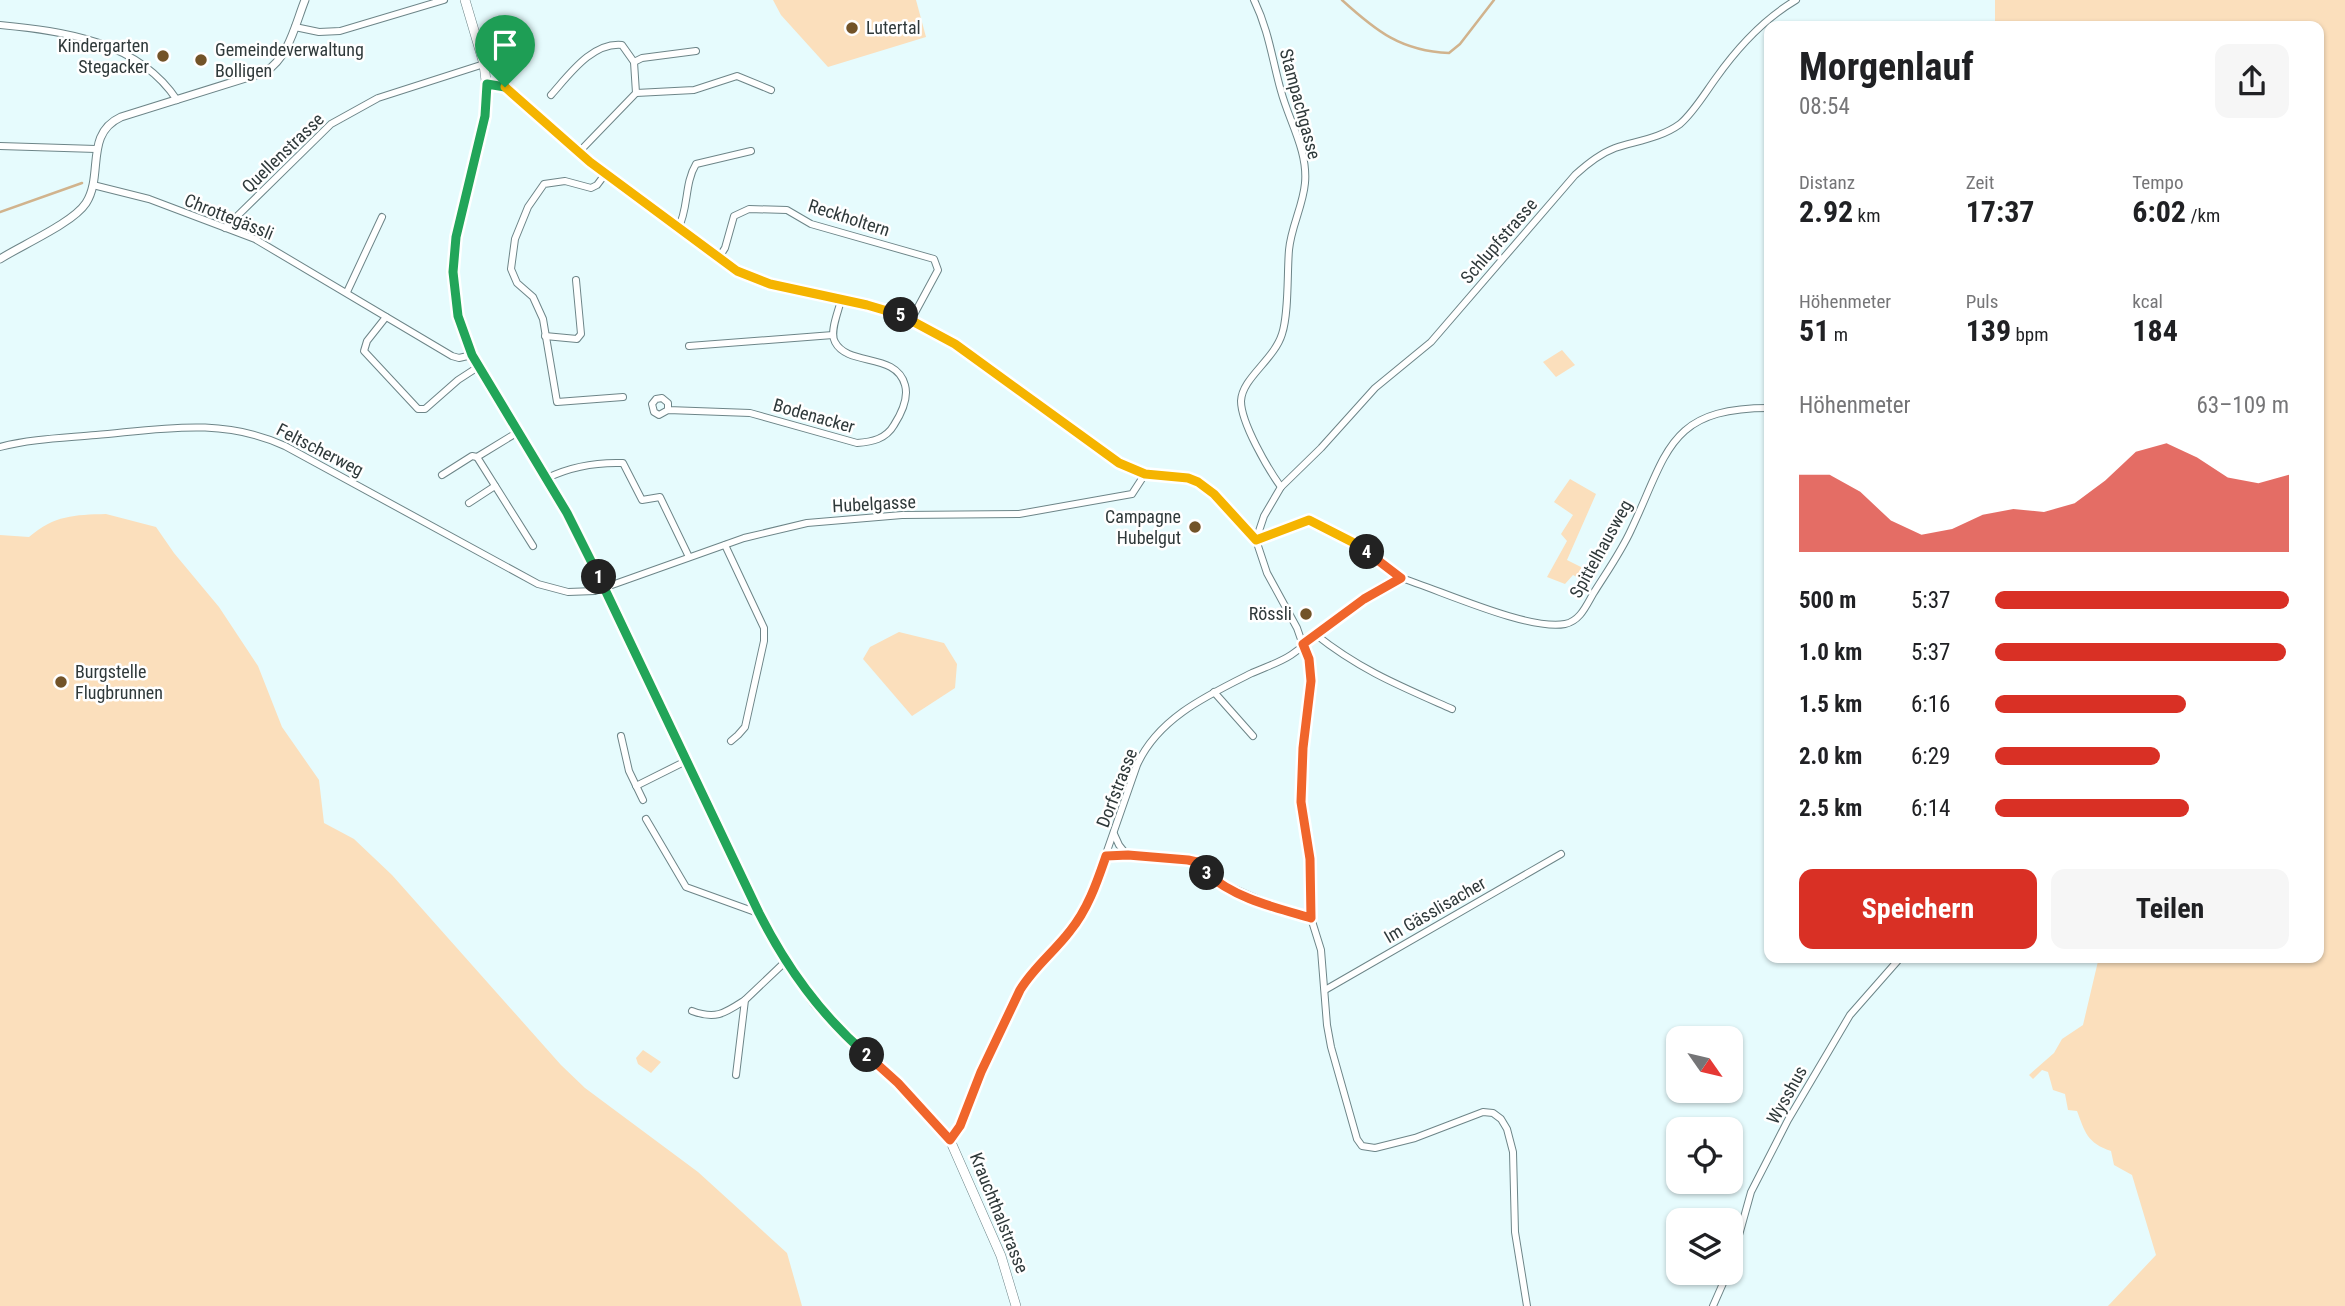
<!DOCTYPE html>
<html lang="de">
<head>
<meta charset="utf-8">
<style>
  :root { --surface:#fff; --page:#f6f6f6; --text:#202124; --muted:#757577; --accent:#d93025 }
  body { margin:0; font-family:"Roboto Condensed",sans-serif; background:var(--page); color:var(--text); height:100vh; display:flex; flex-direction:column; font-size:26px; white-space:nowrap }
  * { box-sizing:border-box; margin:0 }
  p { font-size:23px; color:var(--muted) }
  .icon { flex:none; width:38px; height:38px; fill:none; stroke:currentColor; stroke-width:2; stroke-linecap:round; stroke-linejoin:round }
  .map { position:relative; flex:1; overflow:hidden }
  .side { position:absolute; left:1764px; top:21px; width:560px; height:942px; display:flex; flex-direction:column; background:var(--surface); border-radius:14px; box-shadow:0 2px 5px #0004 }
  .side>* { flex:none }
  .needle { width:46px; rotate:124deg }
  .buttons { position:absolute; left:1666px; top:1026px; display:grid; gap:14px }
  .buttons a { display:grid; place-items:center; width:77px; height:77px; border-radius:14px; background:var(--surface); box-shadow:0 2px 5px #0004; font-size:35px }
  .pin { position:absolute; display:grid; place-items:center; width:60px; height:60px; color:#fff; margin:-72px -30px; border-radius:50% 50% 50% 0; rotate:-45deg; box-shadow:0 0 7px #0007 }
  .pin .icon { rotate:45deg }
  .km { position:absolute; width:35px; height:35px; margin:-18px; border-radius:50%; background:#222; color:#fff; font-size:19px; line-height:35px; text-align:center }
  .round { display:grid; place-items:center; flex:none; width:74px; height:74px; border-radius:14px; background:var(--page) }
  .headline { display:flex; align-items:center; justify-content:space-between; height:119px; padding:0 35px }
  h1 { font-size:38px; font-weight:700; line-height:52px }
  .metrics { display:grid; grid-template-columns:repeat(3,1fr); gap:10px; height:119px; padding:7px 35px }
  .metrics div { display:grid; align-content:center }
  .metrics b { font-size:30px; font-weight:700 }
  .metrics small { font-size:19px; font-weight:400 }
  .metrics p { font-size:19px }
  .chart { height:196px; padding:14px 35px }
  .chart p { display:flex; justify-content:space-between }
  .chart svg { width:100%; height:126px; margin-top:7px; fill:var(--accent); opacity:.7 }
  .button { display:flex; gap:14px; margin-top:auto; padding:14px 35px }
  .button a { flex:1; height:80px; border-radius:14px; background:var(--accent); color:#fff; font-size:28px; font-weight:700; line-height:80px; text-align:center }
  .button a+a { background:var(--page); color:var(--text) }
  ul { padding:0 35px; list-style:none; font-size:23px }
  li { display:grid; grid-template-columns:112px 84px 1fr; align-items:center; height:52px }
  li i { height:18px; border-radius:9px; background:var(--accent) }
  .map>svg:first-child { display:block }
  .green { fill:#fbdfbc }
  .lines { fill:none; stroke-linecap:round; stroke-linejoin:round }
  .stream { stroke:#d1b38d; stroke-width:2.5 }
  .minor-casing { stroke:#6d8588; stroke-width:8 }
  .tertiary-casing { stroke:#6d8588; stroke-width:9 }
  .secondary-casing { stroke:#6d8588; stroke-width:10 }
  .minor { stroke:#fff; stroke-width:6 }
  .tertiary { stroke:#fff; stroke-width:7 }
  .secondary { stroke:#fff; stroke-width:9 }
  .split-1-casing { stroke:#fff; stroke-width:14 }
  .split-2-casing { stroke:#fff; stroke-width:14 }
  .split-3-casing { stroke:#fff; stroke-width:14 }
  .split-4-casing { stroke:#fff; stroke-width:14 }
  .split-5-casing { stroke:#fff; stroke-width:14 }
  .split-6-casing { stroke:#fff; stroke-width:14 }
  .split-1 { stroke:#22a559; stroke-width:9 }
  .split-2 { stroke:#22a559; stroke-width:9 }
  .split-3 { stroke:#f0652b; stroke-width:9 }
  .split-4 { stroke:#f0652b; stroke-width:9 }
  .split-5 { stroke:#f5b400; stroke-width:9 }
  .split-6 { stroke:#f5b400; stroke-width:9 }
  .poi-dot { fill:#725328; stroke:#fff; stroke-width:2.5 }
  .labels { text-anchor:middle; stroke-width:5; stroke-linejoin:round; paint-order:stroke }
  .poi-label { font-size:18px; fill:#2f393a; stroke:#fff; text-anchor:start }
  .street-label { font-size:18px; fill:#2f393a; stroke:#fff }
</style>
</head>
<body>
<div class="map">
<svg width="2345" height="1306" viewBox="0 0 2345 1306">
  <rect width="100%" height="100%" fill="#e6fbfd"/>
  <g class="green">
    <polygon points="773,0 916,0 926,37 828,67 781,15"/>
    <path d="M1995,0H2345V1306H2108L2156,1255L2132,1175L2114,1165L2111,1151C2087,1143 2085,1132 2077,1111L2068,1110L2065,1094L2053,1090L2048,1072L2042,1070L2033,1079L2029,1075L2054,1053L2062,1039L2083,1025L2099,957H2319V26H1995Z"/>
    <polygon points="1562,350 1575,365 1556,377 1543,362"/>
    <polygon points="1570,479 1596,494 1567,560 1589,571 1583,580 1573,575 1565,584 1547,577 1567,541 1561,534 1573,515 1554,502"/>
    <path d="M106,514L156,527L174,553L219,607L258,666L282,727L319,780L324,823L354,839L392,875L561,1065L585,1088L698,1172L787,1253L802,1306H0V535L29,537C55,515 74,515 106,514Z"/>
    <polygon points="899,632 944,643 957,664 955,688 912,716 863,659 870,647"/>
    <polygon points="643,1050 661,1062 651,1073 638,1064 636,1058"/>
  </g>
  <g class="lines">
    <g class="stream">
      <path d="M1342,0C1376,31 1401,51 1449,53L1460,44L1494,0"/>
      <polyline points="0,212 82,183"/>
    </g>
    <defs>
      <g id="minor">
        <path d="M1254,0C1269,31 1272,59 1281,91C1289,121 1308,151 1305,183C1303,206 1291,227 1289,250C1287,273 1289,313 1282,334C1274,360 1242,378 1241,401C1241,423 1268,469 1281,487"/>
        <path d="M0,25C64,31 138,41 177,100"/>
        <polyline points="295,27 319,32 340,31 444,0"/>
        <polyline points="634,62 642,58 696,51"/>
        <polyline points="636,93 694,90 737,76 771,90"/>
        <path d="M551,95C569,75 592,42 622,45L634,62L636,93L579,152"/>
        <polyline points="0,146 96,149"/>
        <polyline points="606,173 597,185 591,188 565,181 544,184 528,207 515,239 511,269 517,283 533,297 543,319 557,402 623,397"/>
        <polyline points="93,185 149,199 255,239 452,356 459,358 472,355"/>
        <polyline points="225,228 331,124 378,98 484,64"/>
        <path d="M678,229C689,208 684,184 696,164L751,151"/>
        <polyline points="718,259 725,248 734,216 749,209 787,210 811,224 934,259 938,270 911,320"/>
        <polyline points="347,292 382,217"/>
        <polyline points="386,317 367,341 364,351 418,409 425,409 458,380 478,367"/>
        <polyline points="545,336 577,339 581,334 576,280"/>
        <polyline points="689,346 833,335"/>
        <path d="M668,410V403L662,398L656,399L652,404L654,412L659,415L668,410L750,413L857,443C872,442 886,439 894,425C901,414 909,399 905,385C896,352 848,367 835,342C829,332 839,310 841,300"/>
        <polyline points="518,432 477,457 533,546"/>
        <path d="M0,447C31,439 64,438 96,435C163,429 222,417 285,446L538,584L568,592L595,591L744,538L807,523L902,515L1019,514L1132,494L1145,474"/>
        <polyline points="442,475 472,456 477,457"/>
        <path d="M547,478C572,466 595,462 623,463L642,500L660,497L689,557"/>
        <polyline points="469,503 495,486"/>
        <polyline points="1256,540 1309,520 1358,545 1401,578"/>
        <polyline points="725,545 764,628 764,641 745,727 738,735 731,741"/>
        <path d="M1315,634C1360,670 1400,686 1452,709"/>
        <polyline points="1214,692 1253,736"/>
        <polyline points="621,736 629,771 643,800"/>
        <polyline points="636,786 686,761"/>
        <polyline points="646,819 686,887 758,913"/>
        <polyline points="1114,834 1119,845 1127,855"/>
        <polyline points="1106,856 1127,855 1197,862 1221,883 1278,908 1311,918"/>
        <polyline points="1325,990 1561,854"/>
        <path d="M692,1011C716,1020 725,1013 745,1000"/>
        <polyline points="736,1075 745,1000 785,962"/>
        <path d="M950,1140L960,1126L981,1072L1020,990L1037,966L1070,931L1092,894L1137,765C1158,718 1208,695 1252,673C1265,667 1279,663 1291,655C1327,630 1359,594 1401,578C1440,590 1528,631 1565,624C1580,621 1586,606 1593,594C1606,573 1621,552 1631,530C1668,452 1668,408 1769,408"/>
        <polyline points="1731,1264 1751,1192 1788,1120 1850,1015 1901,957"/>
        <path d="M1527,1306L1515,1232L1513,1152L1507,1129L1501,1119L1493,1113L1483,1112L1415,1138L1375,1148L1362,1146L1357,1139L1331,1047L1327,1025L1321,950L1311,918L1310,859L1301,792L1311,668L1297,628L1267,573L1256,540L1264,516L1281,487L1321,448L1375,388L1431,342L1575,175C1587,164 1599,154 1615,148C1636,141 1661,138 1680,124C1694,112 1705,93 1716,78C1738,47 1764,19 1796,0"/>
        <polyline points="1713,1306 1728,1272"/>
      </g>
      <g id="tertiary">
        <polyline points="487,84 505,87 516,94 579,152 729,266 760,281 882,309 918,323 955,344 1119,463 1145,474 1188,478 1198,482 1211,490 1256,540"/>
        <path d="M0,259C22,245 73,223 86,203C104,175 84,134 121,117L265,72C289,57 295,25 305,0"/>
      </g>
      <polyline id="secondary" points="465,0 484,64 488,98 456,237 454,288 461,328 476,364 567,513 759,913 785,962 815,1004 842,1033 898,1083 950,1140 1001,1256 1016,1306"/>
    </defs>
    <use href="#minor" class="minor-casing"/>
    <use href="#tertiary" class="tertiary-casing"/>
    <use href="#secondary" class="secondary-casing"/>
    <use href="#minor" class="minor"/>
    <use href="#tertiary" class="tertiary"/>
    <use href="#secondary" class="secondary"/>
  </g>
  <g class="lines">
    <defs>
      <polyline id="split-1" points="505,87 487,84 485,116 456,237 453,272 458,316 472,355 567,513 599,577"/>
      <path id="split-2" d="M599,577L759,913C787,968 820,1014 867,1055"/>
      <path id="split-3" d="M867,1055L898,1083L950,1140L960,1126L981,1072L1020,990C1034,967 1054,952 1070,931C1088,909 1097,882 1106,856L1128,855L1188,860L1197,862L1207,873"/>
      <path id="split-4" d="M1207,873C1233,898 1277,908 1311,918L1310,859L1301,802L1303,748L1311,681L1309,659L1303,644L1364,599L1401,578L1367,552"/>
      <polyline id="split-5" points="901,315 955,344 1119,463 1145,474 1188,478 1198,482 1214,494 1256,540 1309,520 1358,545 1367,552"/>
      <polyline id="split-6" points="505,87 590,162 737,271 770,284 867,305 901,315"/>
    </defs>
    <use href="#split-1" class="split-1-casing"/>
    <use href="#split-2" class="split-2-casing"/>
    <use href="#split-3" class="split-3-casing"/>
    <use href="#split-4" class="split-4-casing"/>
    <use href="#split-5" class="split-5-casing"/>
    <use href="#split-6" class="split-6-casing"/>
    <use href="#split-1" class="split-1"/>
    <use href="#split-2" class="split-2"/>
    <use href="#split-3" class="split-3"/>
    <use href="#split-4" class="split-4"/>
    <use href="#split-5" class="split-5"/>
    <use href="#split-6" class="split-6"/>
  </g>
  <g class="poi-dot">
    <circle cx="852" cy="28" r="7"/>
    <circle cx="163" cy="56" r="7"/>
    <circle cx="201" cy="60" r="7"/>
    <circle cx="1195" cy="527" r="7"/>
    <circle cx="1306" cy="614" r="7"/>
    <circle cx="61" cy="682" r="7"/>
  </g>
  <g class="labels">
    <g class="poi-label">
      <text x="866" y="34">Lutertal</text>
      <text x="149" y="52" text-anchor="end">Kindergarten<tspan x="149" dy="21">Stegacker</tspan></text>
      <text x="215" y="56">Gemeindeverwaltung<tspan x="215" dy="21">Bolligen</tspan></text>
      <text x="1181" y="523" text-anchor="end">Campagne<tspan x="1181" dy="21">Hubelgut</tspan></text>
      <text x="1292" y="620" text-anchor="end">Rössli</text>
      <text x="75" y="678">Burgstelle<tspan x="75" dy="21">Flugbrunnen</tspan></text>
    </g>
    <g class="street-label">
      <text transform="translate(1300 104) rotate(75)" y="6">Stampachgasse</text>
      <text transform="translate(283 153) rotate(-44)" y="6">Quellenstrasse</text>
      <text transform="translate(229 217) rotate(22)" y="6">Chrottegässli</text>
      <text transform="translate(849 218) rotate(18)" y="6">Reckholtern</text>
      <text transform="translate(1499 241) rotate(-49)" y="6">Schlupfstrasse</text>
      <text transform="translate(814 416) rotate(16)" y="6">Bodenacker</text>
      <text transform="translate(320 450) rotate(27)" y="6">Feltscherweg</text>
      <text transform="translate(874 504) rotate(-3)" y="6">Hubelgasse</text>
      <text transform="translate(1601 549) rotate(-61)" y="6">Spittelhausweg</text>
      <text transform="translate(1117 788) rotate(-69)" y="6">Dorfstrasse</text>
      <text transform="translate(1435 910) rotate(-30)" y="6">Im Gässlisacher</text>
      <text transform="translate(1787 1095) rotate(-61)" y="6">Wysshus</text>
      <text transform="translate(999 1213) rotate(68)" y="6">Krauchthalstrasse</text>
    </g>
  </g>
</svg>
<div class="buttons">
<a><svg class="needle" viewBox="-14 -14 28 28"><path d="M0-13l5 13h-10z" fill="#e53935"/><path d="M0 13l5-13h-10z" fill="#757577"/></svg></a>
<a><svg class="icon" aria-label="locate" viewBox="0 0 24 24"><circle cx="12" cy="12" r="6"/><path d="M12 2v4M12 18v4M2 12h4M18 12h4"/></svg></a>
<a><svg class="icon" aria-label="layers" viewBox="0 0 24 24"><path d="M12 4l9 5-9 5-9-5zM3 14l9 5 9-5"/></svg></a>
</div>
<div class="pin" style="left:505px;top:87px;background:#1e9e55"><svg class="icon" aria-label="arrive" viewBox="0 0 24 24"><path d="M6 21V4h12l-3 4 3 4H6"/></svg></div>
<b class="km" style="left:599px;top:577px">1</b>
<b class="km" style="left:867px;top:1055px">2</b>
<b class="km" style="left:1207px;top:873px">3</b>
<b class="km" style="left:1367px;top:552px">4</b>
<b class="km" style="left:901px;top:315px">5</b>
<section class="side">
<div class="headline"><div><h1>Morgenlauf</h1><p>08:54</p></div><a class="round"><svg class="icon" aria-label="share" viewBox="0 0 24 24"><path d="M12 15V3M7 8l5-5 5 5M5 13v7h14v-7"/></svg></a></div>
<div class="metrics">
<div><p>Distanz</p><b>2.92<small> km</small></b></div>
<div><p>Zeit</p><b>17:37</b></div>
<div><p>Tempo</p><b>6:02<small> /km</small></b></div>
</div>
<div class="metrics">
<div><p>Höhenmeter</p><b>51<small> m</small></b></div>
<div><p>Puls</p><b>139<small> bpm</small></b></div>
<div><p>kcal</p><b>184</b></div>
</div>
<div class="chart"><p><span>Höhenmeter</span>63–109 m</p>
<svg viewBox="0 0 160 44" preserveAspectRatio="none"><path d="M0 44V17L10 17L20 23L30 33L40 38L50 36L60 31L70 29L80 30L90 27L100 19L110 9L120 6L130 11L140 18L150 20L160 17V44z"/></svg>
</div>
<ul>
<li><b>500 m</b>5:37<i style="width:100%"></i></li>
<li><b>1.0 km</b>5:37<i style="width:99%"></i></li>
<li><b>1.5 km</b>6:16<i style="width:65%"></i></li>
<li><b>2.0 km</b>6:29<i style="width:56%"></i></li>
<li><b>2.5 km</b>6:14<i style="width:66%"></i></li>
</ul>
<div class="button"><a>Speichern</a><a>Teilen</a></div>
</section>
</div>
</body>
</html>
